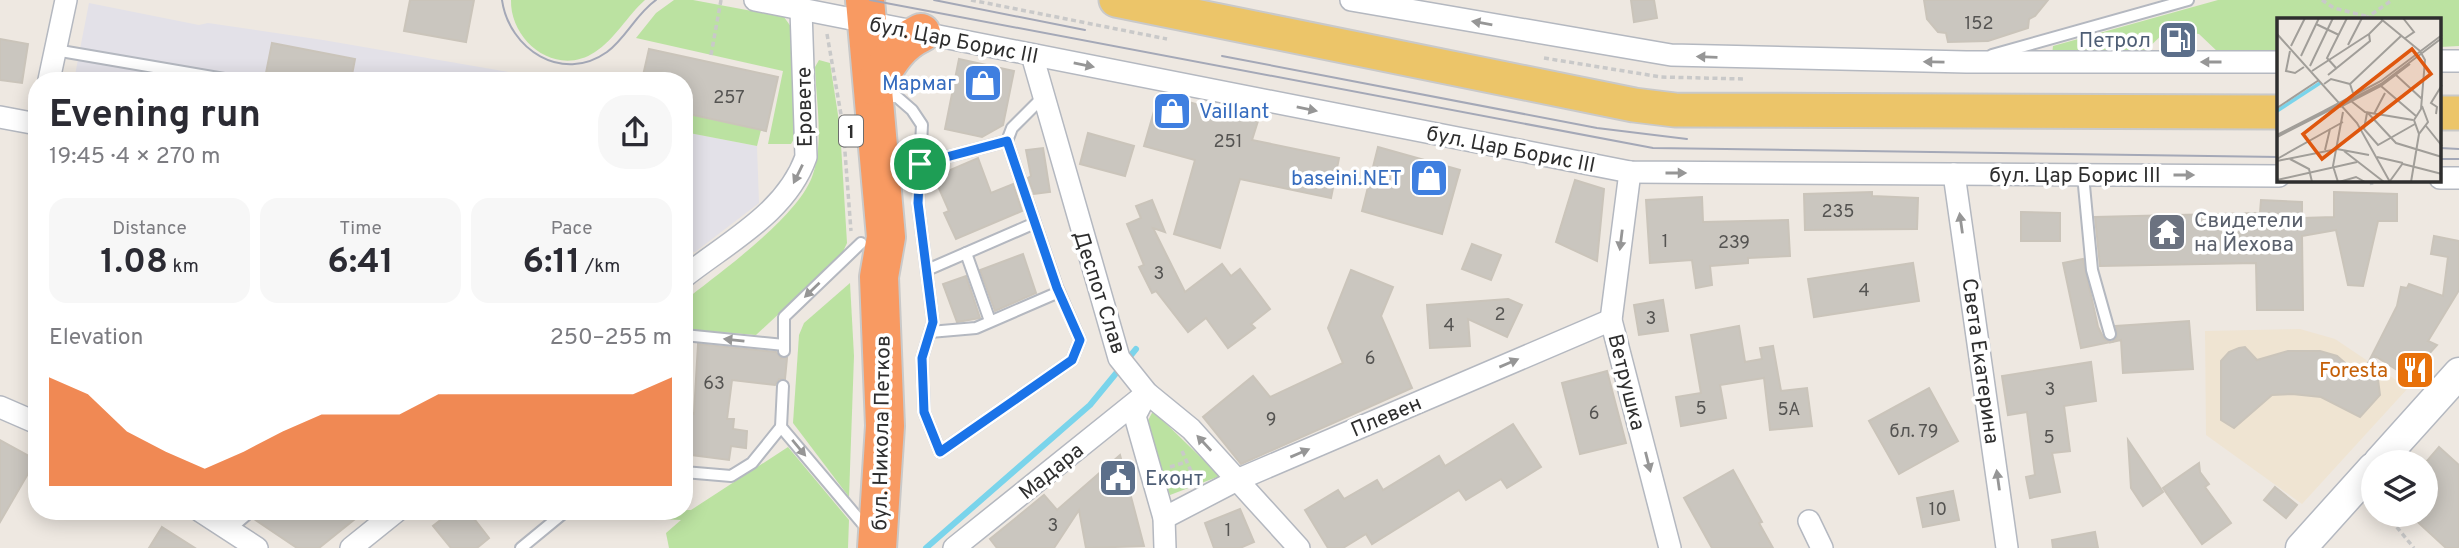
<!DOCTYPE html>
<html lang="en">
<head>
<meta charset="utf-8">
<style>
  :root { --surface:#fff; --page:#f7f7f7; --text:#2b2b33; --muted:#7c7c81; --accent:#ea580c }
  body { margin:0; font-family:Overpass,sans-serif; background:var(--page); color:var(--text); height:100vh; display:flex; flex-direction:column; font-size:26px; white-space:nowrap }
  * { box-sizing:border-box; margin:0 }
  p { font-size:23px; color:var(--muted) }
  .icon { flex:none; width:38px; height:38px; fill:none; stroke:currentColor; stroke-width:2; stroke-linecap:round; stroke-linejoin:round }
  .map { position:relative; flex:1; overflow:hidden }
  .details { position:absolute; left:28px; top:72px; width:665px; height:448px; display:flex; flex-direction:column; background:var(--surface); border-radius:28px; box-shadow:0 4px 18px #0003 }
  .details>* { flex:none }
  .controls { position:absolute; left:2361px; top:450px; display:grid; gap:14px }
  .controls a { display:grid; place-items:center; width:77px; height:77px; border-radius:50%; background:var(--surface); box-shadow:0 4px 18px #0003; font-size:35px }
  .pin { position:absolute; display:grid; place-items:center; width:60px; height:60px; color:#fff; margin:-30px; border:4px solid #fff; border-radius:50%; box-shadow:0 2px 7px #0007 }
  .round { display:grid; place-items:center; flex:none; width:74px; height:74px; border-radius:28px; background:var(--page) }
  .headline { display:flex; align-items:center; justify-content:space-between; height:119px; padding:0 21px }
  h1 { font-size:38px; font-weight:700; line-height:52px }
  .stats { display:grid; grid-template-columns:repeat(3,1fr); gap:10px; height:119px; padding:7px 21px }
  .stats div { display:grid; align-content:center; border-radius:18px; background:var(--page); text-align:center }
  .stats b { font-size:35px; font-weight:700 }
  .stats small { font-size:19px; font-weight:400 }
  .stats p { font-size:19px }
  .chart { height:196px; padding:14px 21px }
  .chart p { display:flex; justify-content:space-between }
  .chart svg { width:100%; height:126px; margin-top:7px; fill:var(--accent); opacity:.7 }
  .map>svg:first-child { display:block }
  .industrial { fill:#e3e1e8 }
  .education { fill:#efe4d2 }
  .green { fill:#bbe2a1 }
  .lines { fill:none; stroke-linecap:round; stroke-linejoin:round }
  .stream { stroke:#7ad4eb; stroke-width:6 }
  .building { fill:#cac6bf; stroke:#cac4ba; stroke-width:2 }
  .lane-casing { stroke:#b4b8c0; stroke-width:14 }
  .street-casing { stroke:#b4b8c0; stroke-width:24 }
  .secondary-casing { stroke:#b4b8c0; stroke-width:33 }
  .primary-casing { stroke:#c9c9c9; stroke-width:37 }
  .highway-casing { stroke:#c9c9c9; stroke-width:42 }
  .path { stroke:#c9c9c9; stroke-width:3.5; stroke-dasharray:5 3.5; stroke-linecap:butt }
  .lane { stroke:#fff; stroke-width:10 }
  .street { stroke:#fff; stroke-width:21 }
  .secondary { stroke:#fff; stroke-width:30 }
  .primary { stroke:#ecc569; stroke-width:33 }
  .highway { stroke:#f89a62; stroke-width:38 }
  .tram { stroke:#a4a8b7; stroke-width:2 }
  .oneway { fill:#969696 }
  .route-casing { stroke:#fff; stroke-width:14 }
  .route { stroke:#1a73e8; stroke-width:9 }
  .labels { text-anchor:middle; stroke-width:7; stroke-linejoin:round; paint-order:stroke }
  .number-label { font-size:18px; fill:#555452 }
  .shield { fill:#fff; stroke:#6d6d6d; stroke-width:2 }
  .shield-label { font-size:19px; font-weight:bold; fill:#2e2e2e }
  .street-label { font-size:21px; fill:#2e2e2e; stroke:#fff }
  .service-label { font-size:21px; fill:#4e5e75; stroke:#fff; text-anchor:end }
  .shop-label { font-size:21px; fill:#366cbe; stroke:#fff; text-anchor:end }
  .worship-label { font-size:21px; fill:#5b616d; stroke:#fff; text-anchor:start }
  .food-label { font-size:21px; fill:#c56008; stroke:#fff; text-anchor:end }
  .inset-river { fill:none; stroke:#7ad4eb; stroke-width:3.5 }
  .inset-road { fill:none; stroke:#a19e99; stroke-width:2 }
  .view { fill:#df570e; fill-opacity:0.15; stroke:#df570e; stroke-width:3.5 }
  .inset-edge { fill:none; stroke:#2e2e2e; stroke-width:3.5 }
</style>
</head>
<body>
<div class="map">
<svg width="2459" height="548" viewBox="0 0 2459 548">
  <rect width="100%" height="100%" fill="#eee8e1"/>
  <g class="industrial">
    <polygon points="89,3 199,25 208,23 323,40 555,80 74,80"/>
    <polygon points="684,132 757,146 759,203 695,252 684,250"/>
  </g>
  <polygon class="education" points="2300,329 2335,339 2408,388 2302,504 2206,435 2205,331"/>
  <g class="green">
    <path d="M511,0H645C628,15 614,40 595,52C556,78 510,41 511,0Z"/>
    <polygon points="674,0 693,0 784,17 794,31 797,134 791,144 768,144 783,71 636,38 656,13"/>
    <polygon points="2218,0 2459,0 2459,46 2440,47 2440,19 2279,19 2279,51 2219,53 2199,34 2167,30 2143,53 2052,55 2053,46"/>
    <path d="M819,60L830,63L840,128L847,243L841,256L756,335L684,329V301C719,273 800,216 813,174C824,141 816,101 815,67Z"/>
    <polygon points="684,113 761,130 757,146 684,132"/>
    <polygon points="850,283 854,356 849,497 793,423 799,335 804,323"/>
    <polygon points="1153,411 1220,476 1170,495 1144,428"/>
    <polygon points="788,447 849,520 848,548 669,548 666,533 681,520 624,517 604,511 691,510"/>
  </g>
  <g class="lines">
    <polyline class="stream" points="926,548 1090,405 1136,349"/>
  </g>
  <g class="building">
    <polygon points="410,0 474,0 466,42 404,31"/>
    <polygon points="1631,0 1654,0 1657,18 1634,22"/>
    <polygon points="1924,0 2048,0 2035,16 2029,19 2028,28 1988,41 1948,42 1946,33 1938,32 1927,19"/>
    <polygon points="0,39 28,44 22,83 0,80"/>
    <polygon points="272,43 355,59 351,80 310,80 266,73"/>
    <polygon points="649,49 778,77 766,131 684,113 684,80 642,80"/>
    <polygon points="959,59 1014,71 1003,125 982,137 945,129"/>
    <polygon points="1159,94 1258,121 1252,140 1339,158 1331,198 1240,179 1220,248 1174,234 1195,160 1144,146"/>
    <polygon points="1088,133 1134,146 1125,176 1080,164"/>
    <polygon points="1378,147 1460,170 1442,234 1362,211"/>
    <polygon points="1043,148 1050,192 1034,194 1028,178 1031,176 1026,150"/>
    <polygon points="978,158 991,193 1013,184 1022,211 956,239 944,213 949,211 934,177"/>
    <polygon points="1575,180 1604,189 1597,261 1556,242"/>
    <polygon points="1872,192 1872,196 1918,198 1917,229 1805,230 1804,194"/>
    <polygon points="2334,192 2397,194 2397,221 2378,221 2363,286 2348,285 2336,230 2302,236 2303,310 2257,310 2256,263 2100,266 2095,217 2260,213 2261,200 2302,202 2302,218 2334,217"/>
    <polygon points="1702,197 1703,222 1788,220 1790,256 1748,258 1748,263 1710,266 1712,285 1696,288 1692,260 1650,263 1646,200"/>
    <polygon points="1152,200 1165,232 1153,228 1185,292 1222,264 1231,276 1240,269 1270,309 1251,324 1255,328 1228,348 1206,318 1188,332 1156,291 1152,293 1139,267 1144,265 1127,224 1141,218 1136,206"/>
    <polygon points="2021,212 2060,213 2060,241 2021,241"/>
    <polygon points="2434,236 2459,241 2459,290 2428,341 2437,345 2408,377 2375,356 2380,395 2360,417 2321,397 2292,394 2272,395 2234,428 2221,420 2221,361 2229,352 2239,348 2245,347 2257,360 2288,351 2320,351 2337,356 2361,377 2397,306 2401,287 2407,288 2409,284 2443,296 2448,257 2431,254"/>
    <polygon points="1472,244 1501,255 1491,280 1462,269"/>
    <polygon points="1023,254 1036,293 995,311 980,270"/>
    <polygon points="2083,259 2098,327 2104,339 2111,342 2081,348 2063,263"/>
    <polygon points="1913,263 1919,301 1814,317 1808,279"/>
    <polygon points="1351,270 1393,287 1381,316 1412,388 1241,464 1203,417 1253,376 1270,397 1343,363 1328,328"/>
    <polygon points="966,276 980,318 957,322 943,284"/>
    <polygon points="1508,299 1522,305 1507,337 1468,319 1470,346 1430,348 1427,305"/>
    <polygon points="1663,300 1668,331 1639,335 1634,305"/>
    <polygon points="2189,321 2193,369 2123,373 2121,340 2112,342 2117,337 2116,326"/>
    <polygon points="1739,326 1745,362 1762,359 1760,348 1773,346 1781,391 1807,388 1812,426 1770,430 1764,378 1720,385 1726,418 1681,426 1676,397 1701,393 1691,335"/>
    <polygon points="698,344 776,352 781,358 787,358 785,379 779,379 775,385 732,380 727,419 734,419 733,429 747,431 746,448 731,446 729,460 684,454 684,413 694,414"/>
    <polygon points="2091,362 2096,401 2064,406 2070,451 2052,453 2060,492 2030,498 2026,477 2035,475 2027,412 2008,415 2002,376"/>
    <polygon points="1607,371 1626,443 1580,454 1562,383"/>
    <polygon points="1929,388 1958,441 1899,474 1869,421"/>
    <polygon points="1513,424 1541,467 1507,488 1501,479 1466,500 1459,490 1372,544 1366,534 1343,548 1328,548 1305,510 1338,490 1344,499 1377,480 1383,490 1439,456 1445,466"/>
    <polygon points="0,440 36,460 0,522"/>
    <polygon points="2128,440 2163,492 2143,506 2131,488"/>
    <polygon points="2439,447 2459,465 2459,548 2446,548 2409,514 2426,514 2426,462"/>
    <polygon points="1120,455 1144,546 1086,548 1079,510 1054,548 997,548 990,539 1044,495 1057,510"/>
    <polygon points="2199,463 2200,472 2209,484 2205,487 2231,523 2202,544 2163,488"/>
    <polygon points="1733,470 1762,522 1759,523 1773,548 1712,548 1684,498"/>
    <polygon points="2275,487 2297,505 2286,518 2264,500"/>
    <polygon points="1953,491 1959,520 1923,527 1917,498"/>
    <polygon points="1240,509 1254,542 1240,548 1214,548 1205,523"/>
    <polygon points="264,511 365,511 319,548 297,548 254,519"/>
    <polygon points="452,511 468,511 489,538 477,548 451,548 433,526"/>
    <polygon points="162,527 195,548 149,548"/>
    <polygon points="2095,532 2098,548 2053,548 2052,540"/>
  </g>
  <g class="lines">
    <defs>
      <g id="lane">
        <polyline points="55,50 230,80"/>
        <polyline points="1992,55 2188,0"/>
        <polyline points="881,97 897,97 912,110 922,125 918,203 933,322 922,358 924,412 940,452 1072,360 1080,340 1057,287 1007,141 920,164"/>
        <polyline points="1007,141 1012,128 1043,97"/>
        <polyline points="2083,175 2092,270 2110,334"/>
        <polyline points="966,253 990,321"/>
        <polyline points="927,270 1035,223"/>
        <polyline points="930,332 976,328 1059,292"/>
        <polyline points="684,335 784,345"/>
        <polyline points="784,351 784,317 861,243"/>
        <polyline points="783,386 781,427 868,530"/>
        <polyline points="684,472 731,476 752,463 781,427"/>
        <polyline points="229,530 251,511"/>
        <polyline points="521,548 566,511"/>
      </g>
      <g id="street">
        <polyline points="755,0 1630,172 2279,176"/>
        <polyline points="1351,0 1671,55 1966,62 2279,62"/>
        <polyline points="1032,55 1119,358 1147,393 1191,429 1299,548"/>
        <polyline points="2440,61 2459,61"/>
        <polyline points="49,80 66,0"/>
        <polyline points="0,117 37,124"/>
        <polyline points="1630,172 1611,320 1670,548"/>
        <polyline points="1954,174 2007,548"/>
        <polyline points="2440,178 2459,178"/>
        <path d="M684,277C728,242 786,213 806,157L801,10"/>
        <polyline points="1146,395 1135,416 1164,518 1165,548"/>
        <polyline points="0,407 37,423"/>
        <polyline points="200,511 257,548"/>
        <polyline points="1164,518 1237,480 1611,320"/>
        <polyline points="1809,521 1822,548"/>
        <polyline points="351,548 397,511"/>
        <polyline points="954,548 1147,393"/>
      </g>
      <g id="secondary">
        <polyline points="2379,462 2459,373"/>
        <polyline points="2301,548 2373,468"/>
      </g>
      <g id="primary">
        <polyline points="1116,0 1634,105 1675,110 2279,112"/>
        <polyline points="2440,113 2459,113"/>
      </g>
      <g id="highway">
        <polyline points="865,0 886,237 879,277 885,426 877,548"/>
        <path d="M874,86C887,64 897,44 921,33"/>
      </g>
    </defs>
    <use href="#lane" class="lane-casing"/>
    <use href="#street" class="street-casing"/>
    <use href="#secondary" class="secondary-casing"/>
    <use href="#primary" class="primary-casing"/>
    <use href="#highway" class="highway-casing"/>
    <g class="path">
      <polyline points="971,0 1167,39"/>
      <polyline points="2322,0 2334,8 2377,19"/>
      <polyline points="2365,19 2392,0"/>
      <polyline points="827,34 843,126 851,231"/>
      <polyline points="711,55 721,0"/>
      <polyline points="1544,58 1661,77 1745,79"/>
      <polyline points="2371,180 2372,187"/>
      <polyline points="1182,451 1195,480"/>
      <polyline points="1170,467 1186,462"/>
      <polyline points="2386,514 2414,548"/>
    </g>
    <use href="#lane" class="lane"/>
    <use href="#street" class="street"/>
    <use href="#secondary" class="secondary"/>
    <use href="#primary" class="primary"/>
    <use href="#highway" class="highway"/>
    <g class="tram">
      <path d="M502,0C509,49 562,84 607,52C626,38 636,14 656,0"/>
      <polyline points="870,0 1653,148 2279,157"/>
      <polyline points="934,0 1085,30"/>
      <polyline points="1222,56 1597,128 1687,139"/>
      <polyline points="2440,148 2459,149"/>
      <polyline points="2440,159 2459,159"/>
    </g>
  </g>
  <defs><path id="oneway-solid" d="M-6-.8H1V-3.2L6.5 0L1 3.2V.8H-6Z" transform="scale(1.75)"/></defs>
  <g class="oneway">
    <use href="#oneway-solid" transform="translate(1482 23) rotate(-170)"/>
    <use href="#oneway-solid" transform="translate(1707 57) rotate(-178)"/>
    <use href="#oneway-solid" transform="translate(1934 62) rotate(-179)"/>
    <use href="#oneway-solid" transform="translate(2211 62) rotate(180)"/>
    <use href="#oneway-solid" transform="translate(1084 65) rotate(11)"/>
    <use href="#oneway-solid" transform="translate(1307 109) rotate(11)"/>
    <use href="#oneway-solid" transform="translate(1676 173)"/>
    <use href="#oneway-solid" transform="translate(798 174) rotate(116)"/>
    <use href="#oneway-solid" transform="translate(2184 175)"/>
    <use href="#oneway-solid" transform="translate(1961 223) rotate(-98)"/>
    <use href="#oneway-solid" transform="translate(1621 240) rotate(97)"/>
    <use href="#oneway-solid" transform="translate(812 290) rotate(136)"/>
    <use href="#oneway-solid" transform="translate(734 340) rotate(-174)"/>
    <use href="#oneway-solid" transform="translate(1509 363) rotate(-23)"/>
    <use href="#oneway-solid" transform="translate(1204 443) rotate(-133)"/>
    <use href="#oneway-solid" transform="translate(799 448) rotate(50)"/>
    <use href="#oneway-solid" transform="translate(1300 453) rotate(-23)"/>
    <use href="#oneway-solid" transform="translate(1648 462) rotate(76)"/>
    <use href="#oneway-solid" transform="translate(1998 480) rotate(-98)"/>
  </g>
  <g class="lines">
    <defs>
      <polygon id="route" points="1007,141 1057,288 1080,340 1072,360 940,452 924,412 922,358 933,322 918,203 920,164"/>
    </defs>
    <use href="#route" class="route-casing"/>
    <use href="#route" class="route"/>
  </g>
  <defs>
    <symbol id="fuel-square" viewBox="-11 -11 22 22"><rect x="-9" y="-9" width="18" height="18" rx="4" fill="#5c6f8a" stroke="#fff"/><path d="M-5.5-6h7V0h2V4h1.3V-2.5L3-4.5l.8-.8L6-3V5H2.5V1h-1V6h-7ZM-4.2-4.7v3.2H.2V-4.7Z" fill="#fff"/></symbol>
    <symbol id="shop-square" viewBox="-11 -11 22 22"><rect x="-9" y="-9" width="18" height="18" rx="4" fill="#3f7fe0" stroke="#fff"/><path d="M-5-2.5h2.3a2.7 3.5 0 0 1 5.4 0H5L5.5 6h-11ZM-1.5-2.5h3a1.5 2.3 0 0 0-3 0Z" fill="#fff"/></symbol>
    <symbol id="temple-square" viewBox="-11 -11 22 22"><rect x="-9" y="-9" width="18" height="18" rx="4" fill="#6b7280" stroke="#fff"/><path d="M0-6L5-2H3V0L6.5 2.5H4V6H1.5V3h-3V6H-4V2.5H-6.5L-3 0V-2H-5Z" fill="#fff"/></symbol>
    <symbol id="restaurant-square" viewBox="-11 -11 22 22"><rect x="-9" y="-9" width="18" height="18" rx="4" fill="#e8710a" stroke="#fff"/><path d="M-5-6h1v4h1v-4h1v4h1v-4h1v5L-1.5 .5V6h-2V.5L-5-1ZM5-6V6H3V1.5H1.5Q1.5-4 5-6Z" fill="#fff"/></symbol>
    <symbol id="civic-square" viewBox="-11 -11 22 22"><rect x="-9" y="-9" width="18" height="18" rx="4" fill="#5c6f8a" stroke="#fff"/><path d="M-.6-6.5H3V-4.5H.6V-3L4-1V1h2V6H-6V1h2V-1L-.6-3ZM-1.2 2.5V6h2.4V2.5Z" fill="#fff"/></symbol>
  </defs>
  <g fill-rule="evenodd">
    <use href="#fuel-square" x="2156" y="18" width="44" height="44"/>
    <use href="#shop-square" x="961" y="61" width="44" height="44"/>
    <use href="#shop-square" x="1150" y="89" width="44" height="44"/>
    <use href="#shop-square" x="1407" y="156" width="44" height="44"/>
    <use href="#temple-square" x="2145" y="210" width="44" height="44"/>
    <use href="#restaurant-square" x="2393" y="348" width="44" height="44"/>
    <use href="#civic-square" x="1096" y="456" width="44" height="44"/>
  </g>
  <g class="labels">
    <g class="number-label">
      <text x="1979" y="29">152</text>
      <text x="729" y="103">257</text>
      <text x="1228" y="147">251</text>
      <text x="1838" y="217">235</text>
      <text x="1665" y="247">1</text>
      <text x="1734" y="248">239</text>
      <text x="1159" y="279">3</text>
      <text x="1864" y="296">4</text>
      <text x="1500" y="320">2</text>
      <text x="1651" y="324">3</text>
      <text x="1449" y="331">4</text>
      <text x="1370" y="364">6</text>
      <text x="714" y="389">63</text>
      <text x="2050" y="395">3</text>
      <text x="1701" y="414">5</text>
      <text x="1789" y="415">5А</text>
      <text x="1594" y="419">6</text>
      <text x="1271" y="425">9</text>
      <text x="1914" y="437">бл. 79</text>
      <text x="2049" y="443">5</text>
      <text x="1938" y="515">10</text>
      <text x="1053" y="531">3</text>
      <text x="1228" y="536">1</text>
    </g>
    <rect class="shield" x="839" y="115.5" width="24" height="31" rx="5"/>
    <g class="shield-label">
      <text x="851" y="138">1</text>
    </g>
    <g class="street-label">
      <text transform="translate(954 40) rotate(11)" y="7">бул. Цар Борис III</text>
      <text transform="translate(804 107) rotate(-91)" y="7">Еровете</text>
      <text transform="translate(1511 149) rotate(11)" y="7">бул. Цар Борис III</text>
      <text x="2075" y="182">бул. Цар Борис III</text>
      <text transform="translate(1100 292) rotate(72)" y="7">Деспот Слав</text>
      <text transform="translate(1981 361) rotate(82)" y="7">Света Екатерина</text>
      <text transform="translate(1627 382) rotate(76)" y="7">Ветрушка</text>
      <text transform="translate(1386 416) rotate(-23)" y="7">Плевен</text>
      <text transform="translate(881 433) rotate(-89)" y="7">бул. Никола Петков</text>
      <text transform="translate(1051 471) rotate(-39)" y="7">Мадара</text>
    </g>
    <g class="service-label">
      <text x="2151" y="47">Петрол</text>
      <text x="1145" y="485" text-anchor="start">Еконт</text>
    </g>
    <g class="shop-label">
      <text x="956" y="90">Мармаг</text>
      <text x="1199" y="118" text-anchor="start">Vaillant</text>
      <text x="1402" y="185">baseini.NET</text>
    </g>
    <g class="worship-label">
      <text x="2194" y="227">Свидетели<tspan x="2194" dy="24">на Йехова</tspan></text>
    </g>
    <g class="food-label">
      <text x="2388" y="377">Foresta</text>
    </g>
  </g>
  <g transform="translate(2277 18)">
    <rect width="164" height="164" fill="#eee8e1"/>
    <path class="inset-river" d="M0,93L43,65"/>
    <path class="inset-road" d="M126,0L137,14L127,21M104,1L143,33M39,6L62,17M0,16L80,105L113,164M71,27L85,0M14,28L28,0M13,33L9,53L18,55L27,49M24,38L42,0M33,48L56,0M60,51L50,40L70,0M35,53L92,16M51,57L93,23L92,16L106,2M119,57L145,81M47,66L54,61L73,66M104,68L139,98M76,75L73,66L124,18M74,83L88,94L136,102M63,89L104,68L133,46M0,90L42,62M47,93L104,63L165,17M90,94L119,125L165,139M90,95L87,111L101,127L138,106M97,96L108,75M159,96L160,89L154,85L165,67M149,108L165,128M142,116L137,102L144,91L148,42L143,33M0,117L51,91M0,119L104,66L165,20M48,132L53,111M67,133L107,164M100,139L126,145M0,141L66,104M13,141L32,151L35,164M0,143L60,131L92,137M126,146L165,156M0,162L80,144M113,163L126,145M61,164L56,148L66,94M62,164L79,159L88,164M134,164L142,116L151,104L145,88"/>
    <path class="view" d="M135,31L154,56L45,141L26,116Z"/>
    <rect width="164" height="164" class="inset-edge"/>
  </g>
</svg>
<div class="controls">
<a><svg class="icon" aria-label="layers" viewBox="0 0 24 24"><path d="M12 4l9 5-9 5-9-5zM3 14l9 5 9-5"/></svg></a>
</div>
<div class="pin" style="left:920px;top:164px;background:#1e9e55"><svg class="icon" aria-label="arrive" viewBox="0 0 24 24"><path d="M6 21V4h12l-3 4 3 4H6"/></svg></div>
<section class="details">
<div class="headline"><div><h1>Evening run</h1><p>19:45 · 4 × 270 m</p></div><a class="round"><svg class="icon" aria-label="share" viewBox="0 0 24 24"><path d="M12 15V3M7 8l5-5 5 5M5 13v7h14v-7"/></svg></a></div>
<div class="stats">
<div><p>Distance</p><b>1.08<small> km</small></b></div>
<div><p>Time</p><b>6:41</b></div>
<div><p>Pace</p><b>6:11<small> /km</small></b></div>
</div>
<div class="chart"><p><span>Elevation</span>250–255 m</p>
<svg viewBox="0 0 160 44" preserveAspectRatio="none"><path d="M0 44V6L10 12L20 25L30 32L40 38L50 32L60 25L70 19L80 19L90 19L100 12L110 12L120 12L130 12L140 12L150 12L160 6V44z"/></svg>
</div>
</section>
</div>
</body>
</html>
